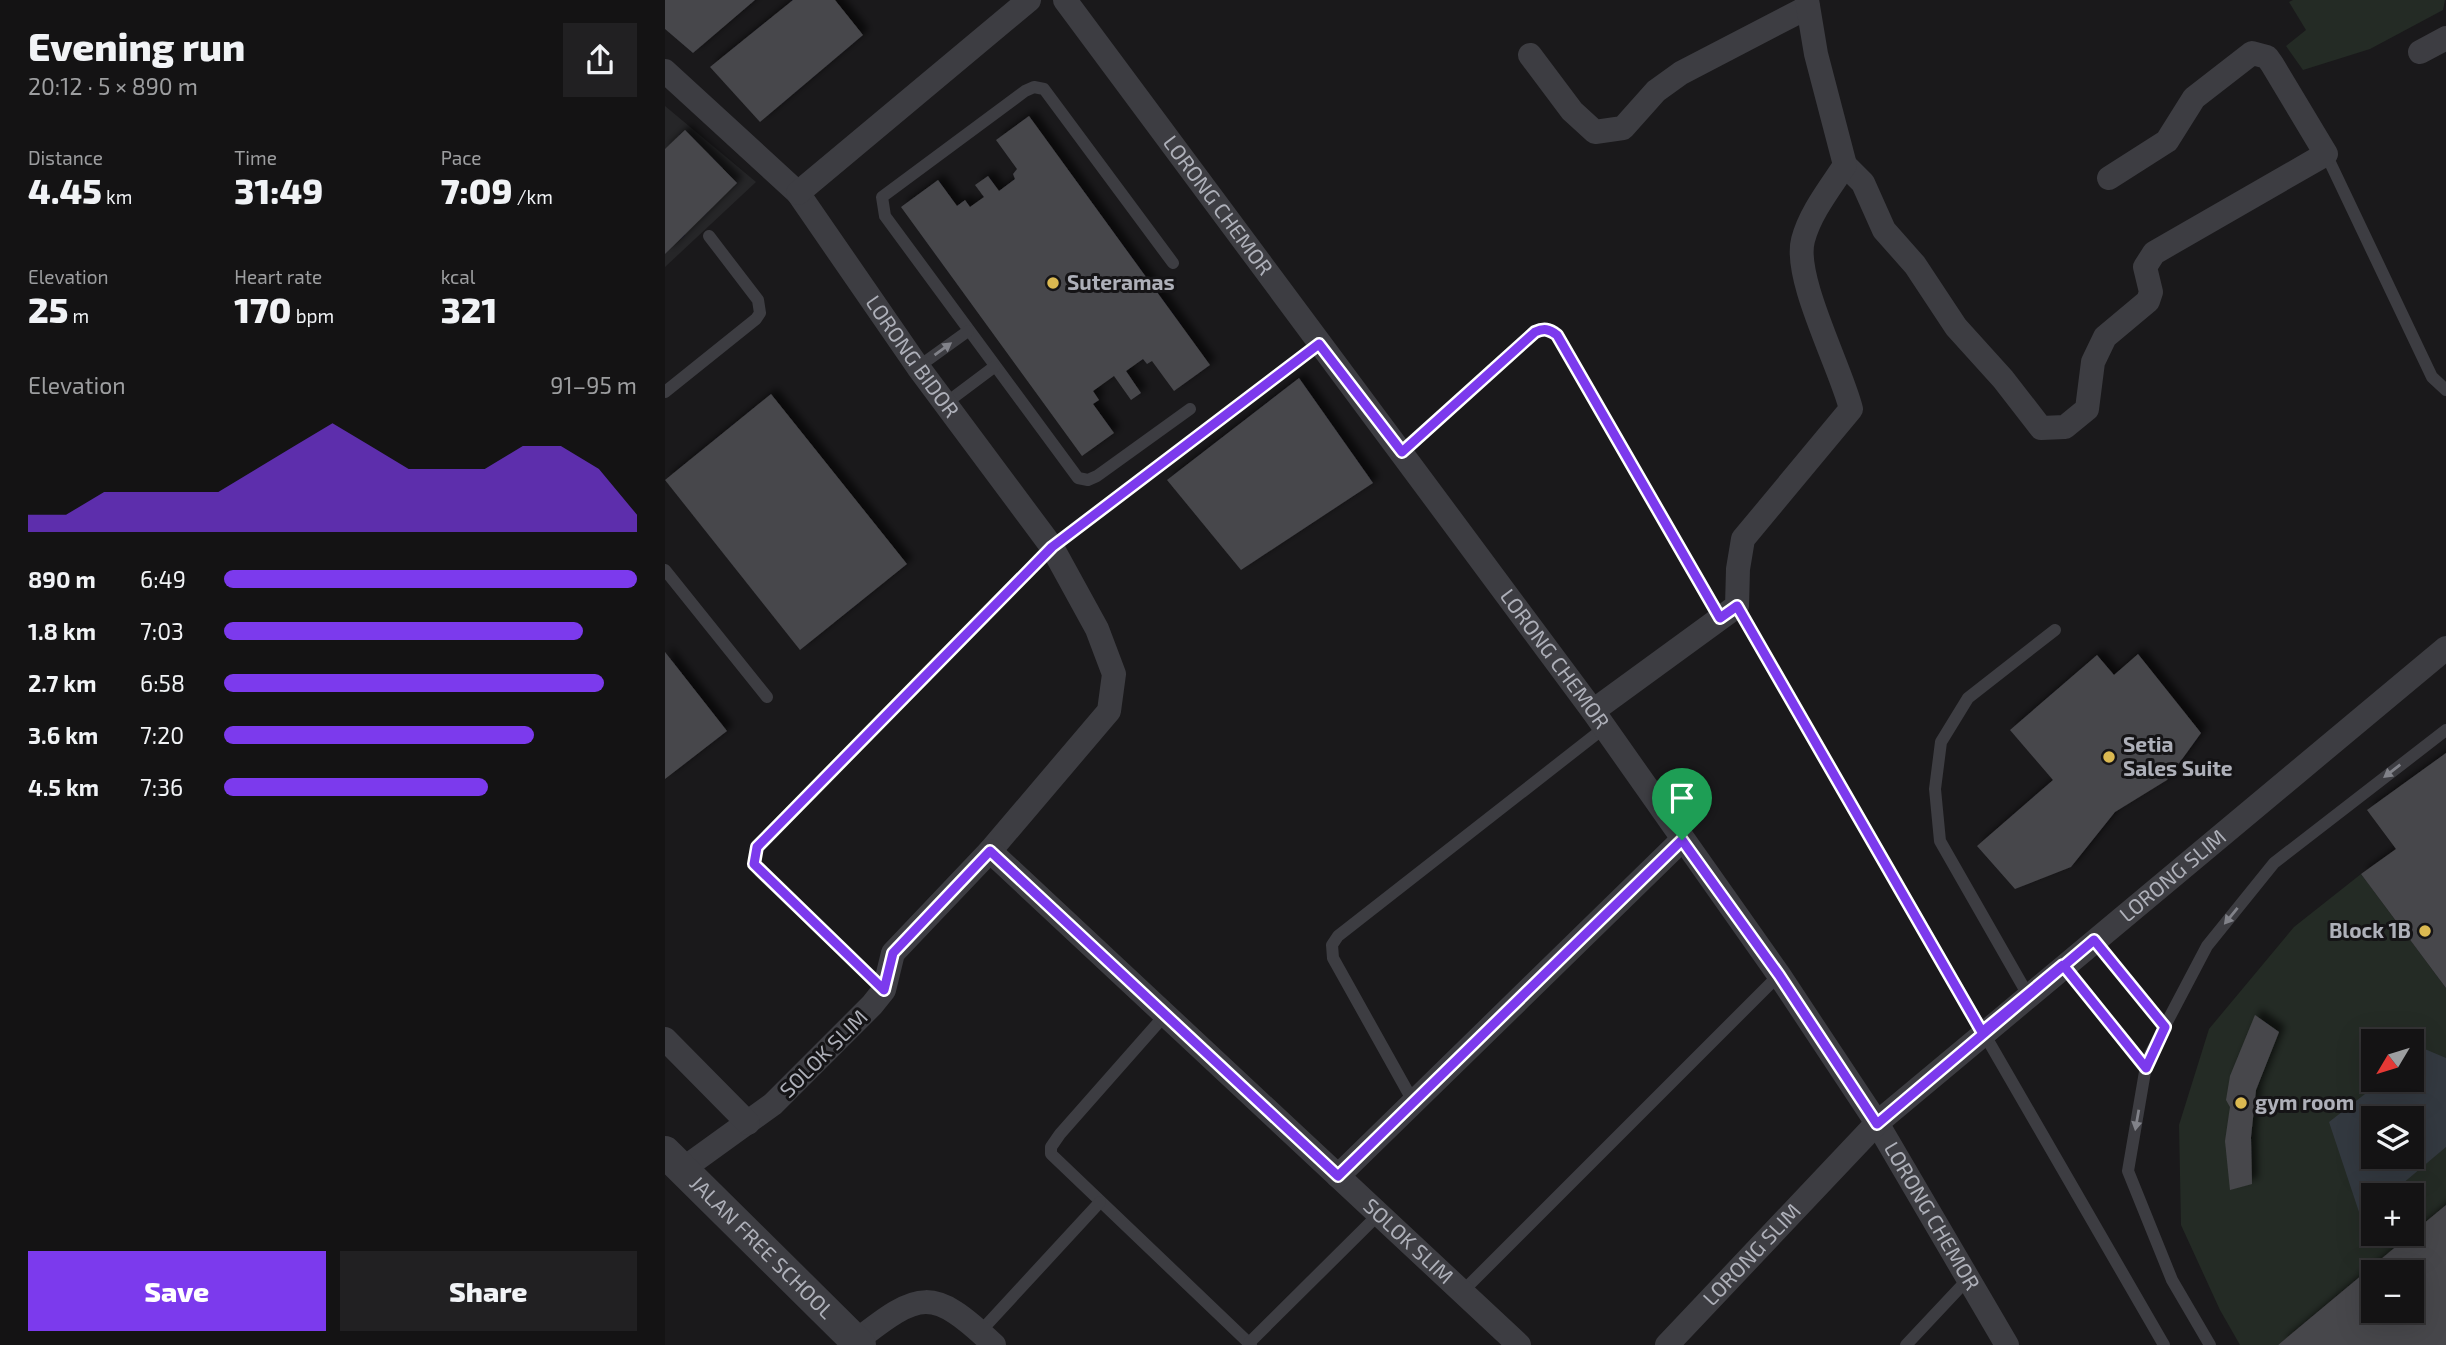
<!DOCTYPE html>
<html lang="en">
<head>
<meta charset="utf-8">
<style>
  :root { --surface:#141314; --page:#212022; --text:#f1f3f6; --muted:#9d9ea0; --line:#333234; --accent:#7c3aed }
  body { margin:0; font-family:"Exo 2",sans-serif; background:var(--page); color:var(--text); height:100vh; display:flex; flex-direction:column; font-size:26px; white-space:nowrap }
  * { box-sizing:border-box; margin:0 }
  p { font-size:23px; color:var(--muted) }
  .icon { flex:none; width:38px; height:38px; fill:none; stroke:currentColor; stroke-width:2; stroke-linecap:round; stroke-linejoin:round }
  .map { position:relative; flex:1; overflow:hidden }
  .drawer { display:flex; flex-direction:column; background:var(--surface); width:665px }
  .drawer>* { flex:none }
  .needle { width:46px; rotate:232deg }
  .controls { position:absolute; left:1696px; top:1029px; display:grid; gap:14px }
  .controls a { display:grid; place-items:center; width:63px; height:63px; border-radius:0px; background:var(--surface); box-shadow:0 7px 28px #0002,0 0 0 2px var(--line); font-size:35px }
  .pin { position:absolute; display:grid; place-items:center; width:60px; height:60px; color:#fff; margin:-72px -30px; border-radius:50% 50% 50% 0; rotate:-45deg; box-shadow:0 0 7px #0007 }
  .pin .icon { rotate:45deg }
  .round { display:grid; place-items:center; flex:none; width:74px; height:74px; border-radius:0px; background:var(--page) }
  .summary { display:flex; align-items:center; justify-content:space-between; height:119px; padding:0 28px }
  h1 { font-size:38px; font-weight:800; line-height:52px }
  .metrics { display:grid; grid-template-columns:repeat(3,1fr); gap:10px; height:119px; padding:7px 28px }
  .metrics div { display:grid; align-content:center }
  .metrics b { font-size:35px; font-weight:800 }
  .metrics small { font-size:19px; font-weight:400 }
  .metrics p { font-size:19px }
  .chart { height:196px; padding:14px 28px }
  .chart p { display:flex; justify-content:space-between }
  .chart svg { width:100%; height:126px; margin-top:7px; fill:var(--accent); opacity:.7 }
  .action { display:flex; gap:14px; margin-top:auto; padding:14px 28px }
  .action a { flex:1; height:80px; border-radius:0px; background:var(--accent); color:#fff; font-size:28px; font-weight:800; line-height:80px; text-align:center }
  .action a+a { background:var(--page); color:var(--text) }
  ul { padding:0 28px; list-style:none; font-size:23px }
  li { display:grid; grid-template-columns:112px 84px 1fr; align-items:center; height:52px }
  li i { height:18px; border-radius:9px; background:var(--accent) }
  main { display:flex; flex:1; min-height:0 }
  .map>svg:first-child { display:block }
  .built { fill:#262628 }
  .green { fill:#242b25; fill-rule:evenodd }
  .water { fill:#333940; fill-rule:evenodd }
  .building { fill:#47474b; fill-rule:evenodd; filter:url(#shadow) }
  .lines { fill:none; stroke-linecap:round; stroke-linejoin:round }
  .service { stroke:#3d3d42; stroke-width:12 }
  .minor { stroke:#3d3d42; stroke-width:24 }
  .tertiary { stroke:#3d3d42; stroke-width:32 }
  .oneway { fill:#818289 }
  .route-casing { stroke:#fff; stroke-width:14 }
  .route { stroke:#7c3aed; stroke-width:9 }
  .poi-dot { fill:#dbb951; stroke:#151416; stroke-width:2.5 }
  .labels { text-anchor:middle; stroke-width:6; stroke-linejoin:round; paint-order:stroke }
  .street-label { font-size:21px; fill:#aeb0b9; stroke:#151416 }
  .poi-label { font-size:21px; font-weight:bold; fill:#aeb0b9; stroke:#151416; text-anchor:start }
</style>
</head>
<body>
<main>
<section class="drawer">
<div class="summary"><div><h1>Evening run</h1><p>20:12 · 5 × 890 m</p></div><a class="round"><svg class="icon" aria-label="share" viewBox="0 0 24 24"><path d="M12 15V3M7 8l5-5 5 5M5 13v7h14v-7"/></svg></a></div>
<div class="metrics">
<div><p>Distance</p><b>4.45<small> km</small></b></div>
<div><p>Time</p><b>31:49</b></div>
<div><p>Pace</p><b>7:09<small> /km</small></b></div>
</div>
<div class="metrics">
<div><p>Elevation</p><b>25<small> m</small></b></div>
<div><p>Heart rate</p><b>170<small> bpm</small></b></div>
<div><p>kcal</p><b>321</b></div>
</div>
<div class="chart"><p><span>Elevation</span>91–95 m</p>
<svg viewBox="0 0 160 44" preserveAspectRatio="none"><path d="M0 44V38L10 38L20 30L30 30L40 30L50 30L60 22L70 14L80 6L90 14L100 22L110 22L120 22L130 14L140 14L150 22L160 38V44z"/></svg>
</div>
<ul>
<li><b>890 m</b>6:49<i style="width:100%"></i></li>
<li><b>1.8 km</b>7:03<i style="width:87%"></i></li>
<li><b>2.7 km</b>6:58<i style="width:92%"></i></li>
<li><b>3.6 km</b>7:20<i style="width:75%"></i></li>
<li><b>4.5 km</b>7:36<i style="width:64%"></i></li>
</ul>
<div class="action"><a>Save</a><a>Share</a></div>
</section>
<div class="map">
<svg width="1781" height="1345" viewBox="0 0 1781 1345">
  <defs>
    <filter id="shadow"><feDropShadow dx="6" dy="-6" stdDeviation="3.5" flood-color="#0009"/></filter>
  </defs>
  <rect width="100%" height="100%" fill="#1a191b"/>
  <polygon class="built" points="0,106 91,182 0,267"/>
  <g class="green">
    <polygon points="1628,0 1780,0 1778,10 1705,49 1638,70 1621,46 1641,30 1624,2"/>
    <path d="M1696,874L1781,988V1205L1746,1234V1195H1708V1234H1746L1613,1345H1575L1555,1310L1516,1225L1514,1125L1544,1029L1629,927ZM1708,1041H1746V1080H1708ZM1708,1118H1746V1157H1708Z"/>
  </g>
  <path class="water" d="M1755,1047L1781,1058V1147L1724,1195H1708V1208L1696,1218L1664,1122L1718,1080H1746L1747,1055ZM1708,1118H1746V1157H1708Z"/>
  <g class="building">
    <polygon points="0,0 90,0 28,53 0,29"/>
    <polygon points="128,0 170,0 198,35 95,122 45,67"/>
    <polygon points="364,116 545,365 509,391 487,361 482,364 478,359 461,371 476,393 466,400 449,376 428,391 434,400 428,404 449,433 417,456 236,207 273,180 292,206 300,200 305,207 319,197 310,185 323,176 334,191 350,179 348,174 352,169 331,140"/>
    <polygon points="20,130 72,183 0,254 0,149"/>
    <polygon points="634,378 708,483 576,570 502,480"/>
    <polygon points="106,394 242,564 135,650 0,480"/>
    <polygon points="0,652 62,731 0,779"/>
    <polygon points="1473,654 1536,733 1502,780 1450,812 1406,867 1350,889 1312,846 1388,780 1345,730 1432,655 1449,675"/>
    <polygon points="1781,753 1781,988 1696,874 1731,849 1702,810"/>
    <polygon points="1590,1015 1614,1032 1591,1090 1586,1137 1587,1184 1565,1190 1560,1141 1565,1107 1561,1100 1565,1076"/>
    <path d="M1781,1205V1345H1613L1746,1234ZM1708,1272H1746V1311H1708Z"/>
  </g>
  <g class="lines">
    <g class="service">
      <polyline points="1661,154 1767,377 1781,390"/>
      <polyline points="508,263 379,89 369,87 360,91 217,197 220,216 413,478 423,480 432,476 525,409"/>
      <polyline points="253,367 303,331"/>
      <polyline points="0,392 91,319 95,313 93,300 44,236"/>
      <polyline points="281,403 329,367"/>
      <polyline points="737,452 870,332 885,330 892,335 1055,618"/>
      <polyline points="0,570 102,697"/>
      <polyline points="1072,606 1499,1345"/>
      <polyline points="1429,940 1500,1027"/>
      <polyline points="1398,965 1481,1068"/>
      <polyline points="219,990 95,872 89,864 92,847 387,547 654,344"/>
      <polyline points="1363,995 1275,841 1270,789 1276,742 1303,698 1390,630"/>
      <polyline points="500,1015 395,1134 386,1147 386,1154 586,1345"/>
      <polyline points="749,1103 668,958 667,945 673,936 939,728"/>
      <polyline points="797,1292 1114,975"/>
      <polyline points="315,1332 435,1202"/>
      <polyline points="584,1343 714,1214"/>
      <polyline points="1241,1345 1303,1279"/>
      <polyline points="1545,1345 1507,1280 1463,1171 1482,1060 1542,946 1609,863 1781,730"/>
    </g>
    <g class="minor">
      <path id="s1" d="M400,0L928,711L1114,975L1212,1123L1342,1345"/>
      <polyline points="1755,52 1781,38"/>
      <polyline points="865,55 907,111 930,132 958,128 991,91 1016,73 1143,7"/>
      <path id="s2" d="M0,71L133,193L253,367L387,547L432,629L449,674L444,711L325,851L228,953L219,990L207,1005L108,1104L18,1169"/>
      <polyline points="1180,165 1198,183 1219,230 1250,265 1291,327 1338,379 1376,428 1400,427 1422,409 1428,362 1440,337 1483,301 1486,292 1480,267 1489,253 1661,154 1607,64 1602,57 1587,53 1529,98 1502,141 1444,178"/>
      <polyline points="133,193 364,0"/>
      <path d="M928,711L1072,606L1073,569L1078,539L1186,409C1176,368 1128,278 1138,240C1145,213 1165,188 1180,165L1151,54L1142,0"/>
      <path id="s3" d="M325,851L854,1345"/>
      <polyline points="0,1039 83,1123"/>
      <polyline points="673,1176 1017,840"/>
      <path d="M191,1341C255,1291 267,1286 329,1345"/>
      <path id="s4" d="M1002,1345L1212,1123L1781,648"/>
    </g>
    <path class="tertiary" id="s5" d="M0,1152L195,1345"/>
  </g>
  <defs><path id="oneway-solid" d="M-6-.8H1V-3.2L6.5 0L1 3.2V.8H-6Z" transform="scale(1.75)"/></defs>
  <g class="oneway">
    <use href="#oneway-solid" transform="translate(278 349) rotate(-36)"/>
    <use href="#oneway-solid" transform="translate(1727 771) rotate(142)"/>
    <use href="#oneway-solid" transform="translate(1566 916) rotate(129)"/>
    <use href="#oneway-solid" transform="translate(1472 1120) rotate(100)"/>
  </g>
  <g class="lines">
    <defs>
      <path id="route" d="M1017,840L673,1176L325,851L228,953L219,990L89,864L92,847L387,547L654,344L737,452L870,332C879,328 884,329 892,335L1055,618L1072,606L1317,1032L1398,965L1481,1068L1500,1027L1429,940L1212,1124L1114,975L1017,840"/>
    </defs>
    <use href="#route" class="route-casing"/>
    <use href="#route" class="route"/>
  </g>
  <g class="poi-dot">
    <circle cx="388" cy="283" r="7"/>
    <circle cx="1444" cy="757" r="7"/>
    <circle cx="1760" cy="931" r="7"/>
    <circle cx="1576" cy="1103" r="7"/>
  </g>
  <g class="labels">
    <g class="street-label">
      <text dy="7" stroke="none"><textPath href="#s1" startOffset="256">LORONG CHEMOR</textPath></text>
      <text dy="7" stroke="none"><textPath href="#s2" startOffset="380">LORONG BIDOR</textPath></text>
      <text dy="7" stroke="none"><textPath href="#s1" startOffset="821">LORONG CHEMOR</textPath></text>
      <text dy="7" stroke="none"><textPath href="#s4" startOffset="691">LORONG SLIM</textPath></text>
      <text transform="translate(159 1054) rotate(-45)" y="7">SOLOK SLIM</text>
      <text dy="7" stroke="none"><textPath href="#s1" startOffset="1494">LORONG CHEMOR</textPath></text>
      <text dy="7" stroke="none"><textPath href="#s3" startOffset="572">SOLOK SLIM</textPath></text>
      <text dy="7" stroke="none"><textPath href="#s5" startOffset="136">JALAN FREE SCHOOL</textPath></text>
      <text dy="7" stroke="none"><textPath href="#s4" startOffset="124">LORONG SLIM</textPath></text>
    </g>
    <g class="poi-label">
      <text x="402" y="290">Suteramas</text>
      <text x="1458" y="752">Setia<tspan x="1458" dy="24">Sales Suite</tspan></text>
      <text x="1746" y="938" text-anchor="end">Block 1B</text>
      <text x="1590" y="1110">gym room</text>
    </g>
  </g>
</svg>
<div class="controls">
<a><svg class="needle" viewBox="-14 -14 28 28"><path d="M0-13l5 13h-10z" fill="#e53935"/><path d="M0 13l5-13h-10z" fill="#9d9ea0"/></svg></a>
<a><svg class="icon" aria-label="layers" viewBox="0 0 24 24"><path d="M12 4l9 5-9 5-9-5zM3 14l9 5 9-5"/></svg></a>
<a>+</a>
<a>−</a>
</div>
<div class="pin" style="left:1017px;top:840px;background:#1e9e55"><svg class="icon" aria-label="arrive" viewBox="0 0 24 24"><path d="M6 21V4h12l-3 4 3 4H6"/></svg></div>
</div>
</main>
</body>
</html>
